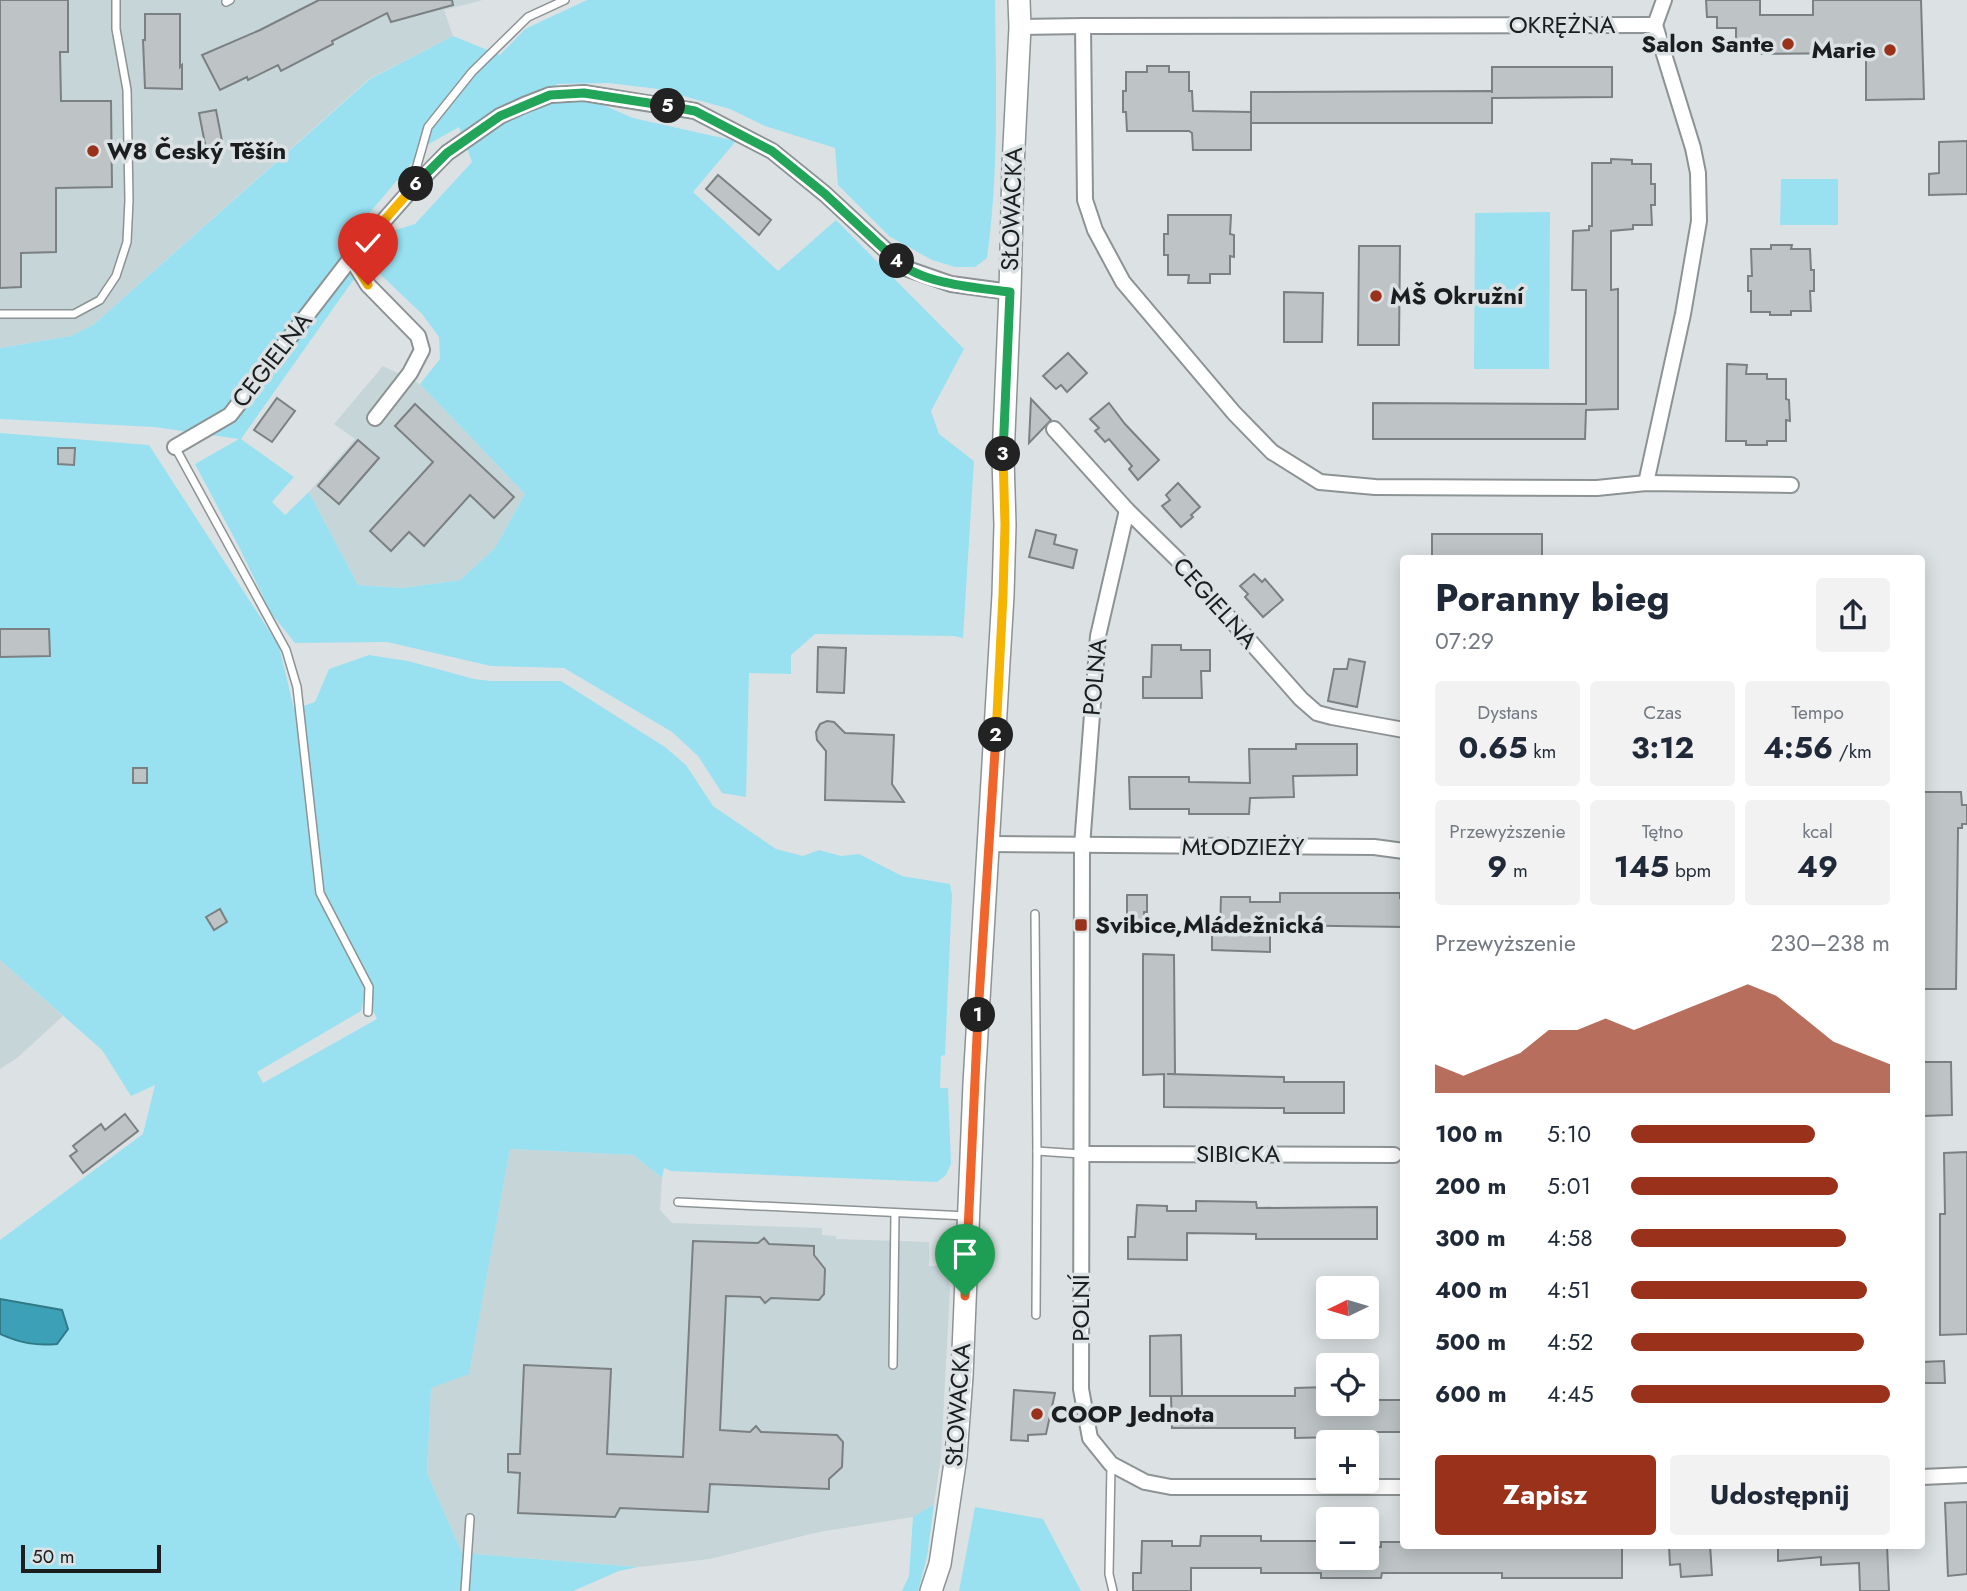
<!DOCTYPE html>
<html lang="pl">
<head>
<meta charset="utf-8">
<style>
  :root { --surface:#fff; --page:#f2f2f3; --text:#1f2937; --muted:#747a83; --accent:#9a311a }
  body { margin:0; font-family:Jost,sans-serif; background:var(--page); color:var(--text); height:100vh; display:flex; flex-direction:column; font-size:26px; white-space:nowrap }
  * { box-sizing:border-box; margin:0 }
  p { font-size:23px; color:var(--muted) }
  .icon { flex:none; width:38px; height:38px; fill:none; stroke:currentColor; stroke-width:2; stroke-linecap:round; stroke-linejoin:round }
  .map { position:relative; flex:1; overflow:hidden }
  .drawer { position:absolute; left:1400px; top:555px; width:525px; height:994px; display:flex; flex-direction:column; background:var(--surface); border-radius:7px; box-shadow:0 4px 18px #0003 }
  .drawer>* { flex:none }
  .needle { width:46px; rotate:265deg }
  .controls { position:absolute; left:1316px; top:1276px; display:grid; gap:14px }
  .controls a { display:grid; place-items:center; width:63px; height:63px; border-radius:7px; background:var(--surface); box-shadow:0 4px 18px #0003; font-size:35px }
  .scale { position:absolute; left:21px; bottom:18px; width:140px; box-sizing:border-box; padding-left:7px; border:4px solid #1b1d1e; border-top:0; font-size:19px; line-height:24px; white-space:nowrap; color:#1b1d1e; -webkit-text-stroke:5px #dce2e4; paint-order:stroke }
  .pin { position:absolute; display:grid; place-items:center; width:60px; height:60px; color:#fff; margin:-72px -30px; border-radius:50% 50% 50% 0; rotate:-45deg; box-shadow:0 0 7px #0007 }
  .pin .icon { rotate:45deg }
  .km { position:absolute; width:35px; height:35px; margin:-18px; border-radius:50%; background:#222; color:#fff; font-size:19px; line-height:35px; text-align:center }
  .round { display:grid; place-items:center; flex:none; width:74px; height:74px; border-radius:7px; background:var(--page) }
  .head { display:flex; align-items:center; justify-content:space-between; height:119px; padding:0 35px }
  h1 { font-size:38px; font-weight:700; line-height:52px }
  .stats { display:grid; grid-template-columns:repeat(3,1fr); gap:10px; height:119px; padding:7px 35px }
  .stats div { display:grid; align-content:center; border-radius:7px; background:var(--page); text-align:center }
  .stats b { font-size:30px; font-weight:700 }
  .stats small { font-size:19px; font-weight:400 }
  .stats p { font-size:19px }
  .chart { height:196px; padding:14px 35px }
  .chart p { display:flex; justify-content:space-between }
  .chart svg { width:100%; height:126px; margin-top:7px; fill:var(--accent); opacity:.7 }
  .action { display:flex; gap:14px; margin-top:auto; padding:14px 35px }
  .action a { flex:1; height:80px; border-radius:7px; background:var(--accent); color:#fff; font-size:28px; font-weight:700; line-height:80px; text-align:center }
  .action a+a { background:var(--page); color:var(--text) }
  ul { padding:0 35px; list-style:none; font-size:23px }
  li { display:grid; grid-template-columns:112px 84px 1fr; align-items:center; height:52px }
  li i { height:18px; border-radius:9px; background:var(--accent) }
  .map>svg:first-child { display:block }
  .built { fill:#c6d5d8 }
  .green { fill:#99e1f1; fill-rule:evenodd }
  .water { fill:#3ca1b6; stroke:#327988; stroke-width:2 }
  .building { fill:#bec4c6; stroke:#7b8082; stroke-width:2 }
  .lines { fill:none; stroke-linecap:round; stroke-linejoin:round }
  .lane-casing { stroke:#8d9394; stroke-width:10 }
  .street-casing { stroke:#8d9394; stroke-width:18 }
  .secondary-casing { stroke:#8d9394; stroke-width:24 }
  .lane { stroke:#fff; stroke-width:7 }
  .street { stroke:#fff; stroke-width:14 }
  .secondary { stroke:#fff; stroke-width:21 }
  .split-1-casing { stroke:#fff; stroke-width:14 }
  .split-2-casing { stroke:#fff; stroke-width:14 }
  .split-3-casing { stroke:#fff; stroke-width:14 }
  .split-4-casing { stroke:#fff; stroke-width:14 }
  .split-5-casing { stroke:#fff; stroke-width:14 }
  .split-6-casing { stroke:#fff; stroke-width:14 }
  .split-7-casing { stroke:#fff; stroke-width:14 }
  .split-1 { stroke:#f0652b; stroke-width:9 }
  .split-2 { stroke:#f0652b; stroke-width:9 }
  .split-3 { stroke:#f5b400; stroke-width:9 }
  .split-4 { stroke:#22a559; stroke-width:9 }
  .split-5 { stroke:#22a559; stroke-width:9 }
  .split-6 { stroke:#22a559; stroke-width:9 }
  .split-7 { stroke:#f5b400; stroke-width:9 }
  .poi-dot { fill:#9a311a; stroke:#dce2e4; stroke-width:2.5 }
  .labels { text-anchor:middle; stroke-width:7; stroke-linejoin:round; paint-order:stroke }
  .street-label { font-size:24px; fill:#1b1d1e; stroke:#dce2e4 }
  .poi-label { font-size:24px; font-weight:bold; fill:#1b1d1e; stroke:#dce2e4; text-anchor:start }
</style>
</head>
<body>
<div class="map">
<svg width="1967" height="1591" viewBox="0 0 1967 1591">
  <rect width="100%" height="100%" fill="#dce2e4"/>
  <g class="built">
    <polygon points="0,0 483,0 444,10 453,36 369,79 93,325 71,336 0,348"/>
    <polygon points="383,366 420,384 525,494 495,548 460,580 403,588 358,585 309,492 355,439 334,424"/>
    <polygon points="0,960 63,1016 17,1058 0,1069"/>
    <polygon points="510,1149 633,1155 662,1178 660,1210 672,1223 822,1228 822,1235 836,1236 836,1239 929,1242 929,1266 947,1266 950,1289 941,1457 934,1504 913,1517 819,1532 710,1559 639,1567 462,1553 427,1473 431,1388 469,1373"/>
  </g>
  <g class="green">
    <path d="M587,0H995C996,86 999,173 987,258L975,267H955L932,260L889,236L838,185L835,148L765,126L730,109L658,89L608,83L555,84L633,118L736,141L693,192L778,271L836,220L964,349L931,411L939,434L974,461L963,638L954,636L815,634L791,655V674L749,673L746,797L722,793L698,756L672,732L564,668L491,666L387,642L295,643L271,613L238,545L195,464L239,439L154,427L0,419V348L71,336L93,325L370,79L453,36L500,55L525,29ZM459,127L472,162L415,224L395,230L372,260L380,274L422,314L439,337L440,359L420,384L525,494L495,548L460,580L403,588L358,585L309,492L285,515L272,502L294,477L241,439L354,279L339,249L427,145Z"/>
    <polygon points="1781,179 1838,179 1838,225 1780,225"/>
    <polygon points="1550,212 1549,369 1474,369 1475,213"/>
    <path d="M0,433L149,445L279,646L294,709L315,702L329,669L369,655L408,661L474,679L491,681H561L665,747L686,765L713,806L776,849L803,856L819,850L841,856L859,854L902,876L950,884L952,895L945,1055L941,1056L940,1088H948L951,1164L946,1175L937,1182L671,1171L664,1168L662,1178L633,1155L510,1149L469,1374L431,1388L427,1473L462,1553L638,1567L619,1571L573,1591H0V1240L143,1134L155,1085L131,1096L102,1050L0,960ZM365,994L377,1019L263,1083L257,1072L361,1011Z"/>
    <polygon points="934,1504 927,1557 918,1591 902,1591 909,1576 913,1517"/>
    <polygon points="975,1507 1043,1519 1081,1591 959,1591"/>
  </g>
  <path class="water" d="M0,1299L62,1310L68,1329L57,1344C36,1346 20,1343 0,1334Z"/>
  <g class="building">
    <polygon points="0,0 68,0 68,52 60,52 61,101 111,101 112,187 56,188 56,252 21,253 21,287 0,288"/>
    <polygon points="319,0 452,0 453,5 391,22 387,13 332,41 333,44 281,71 278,65 248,80 247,77 220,90 202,55 260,30"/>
    <polygon points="1706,0 1760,0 1760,15 1813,15 1813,0 1921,0 1924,99 1866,100 1866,53 1736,54 1736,28 1717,28 1717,17 1707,17"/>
    <polygon points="145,14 180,14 180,67 182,65 182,89 145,88 143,40 145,40"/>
    <polygon points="1147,66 1169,66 1169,72 1189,72 1189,91 1192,91 1193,111 1251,112 1251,150 1193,150 1192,133 1189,131 1127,131 1126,112 1123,112 1123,91 1126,91 1126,72 1147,72"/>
    <polygon points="1492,67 1612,67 1612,97 1492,98 1492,123 1251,123 1251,92 1492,91 1492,93"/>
    <polygon points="216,110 223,146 206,149 199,113"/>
    <polygon points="1967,141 1967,194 1929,195 1929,174 1939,173 1939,142"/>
    <polygon points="1611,159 1632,160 1632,164 1651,164 1651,184 1655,184 1655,205 1651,205 1652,225 1633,225 1633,229 1611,231 1611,290 1618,289 1618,409 1586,410 1585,439 1373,439 1373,403 1586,404 1586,290 1572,290 1573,231 1589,230 1589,226 1592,226 1592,163 1611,163"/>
    <polygon points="718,175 771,220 759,235 706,189"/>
    <polygon points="1168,215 1231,215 1230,234 1234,235 1234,257 1230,256 1230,274 1210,274 1210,283 1188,283 1189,275 1168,275 1168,255 1164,255 1164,234 1168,234"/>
    <polygon points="1771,245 1792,245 1791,249 1810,249 1811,270 1814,270 1814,291 1810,291 1811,311 1791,311 1791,315 1770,315 1770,312 1751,312 1751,291 1748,291 1748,276 1752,276 1751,249 1771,249"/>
    <polygon points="1359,246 1400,246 1399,345 1358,345"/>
    <polygon points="1284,292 1323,293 1322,342 1284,342"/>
    <polygon points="1068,353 1087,373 1067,392 1061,385 1056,389 1043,376"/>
    <polygon points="1727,364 1747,365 1746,374 1767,374 1767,379 1786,379 1786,399 1789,400 1790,421 1786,420 1786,441 1767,441 1767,445 1746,445 1746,441 1726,441"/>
    <polygon points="277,398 295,411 272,442 254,430"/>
    <polygon points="1031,399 1051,420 1029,443"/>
    <polygon points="1109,403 1125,424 1159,460 1138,480 1129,469 1132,466 1109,439 1105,442 1095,431 1099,428 1090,419"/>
    <polygon points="415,404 514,497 494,518 470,495 424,546 409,532 391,551 370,531 433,462 395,426"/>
    <polygon points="358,440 379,458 339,504 318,486"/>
    <polygon points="58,448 75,448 74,465 58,464"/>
    <polygon points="1178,483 1200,507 1191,515 1193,517 1181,527 1162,506 1170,500 1166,495"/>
    <polygon points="1036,530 1056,535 1054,544 1077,550 1073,568 1029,557"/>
    <rect x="1432" y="534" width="110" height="24"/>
    <polygon points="1254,574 1262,582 1265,579 1283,600 1263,617 1245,597 1248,594 1240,586"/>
    <polygon points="0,629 49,629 50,656 0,657"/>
    <polygon points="1152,645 1181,645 1181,650 1210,650 1210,671 1201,671 1202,698 1143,698 1143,677 1151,677"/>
    <polygon points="818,647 846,648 844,693 817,692"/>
    <polygon points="1349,659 1365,662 1357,707 1328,701 1334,669 1347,669"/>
    <polygon points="827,721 834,722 845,733 894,735 892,784 904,802 825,800 826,751 817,740 816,732 820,724"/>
    <polygon points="1296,744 1357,744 1357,775 1293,776 1294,797 1250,798 1249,814 1189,814 1189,809 1130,809 1129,777 1189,777 1189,782 1250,783 1249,749 1296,749"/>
    <rect x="133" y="768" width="14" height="15"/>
    <polygon points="1922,792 1961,792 1962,805 1967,805 1967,824 1962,824 1962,828 1958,828 1956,989 1922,989"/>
    <polygon points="1280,893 1400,893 1400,898 1404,898 1404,927 1270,925 1270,952 1212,950 1212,929 1220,929 1221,897 1250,897 1250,902 1280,902"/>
    <polygon points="1127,895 1147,895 1147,912 1144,912 1144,924 1127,923"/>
    <polygon points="220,909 227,922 214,930 206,917"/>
    <polygon points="1143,954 1174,955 1175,1074 1167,1074 1284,1077 1284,1082 1344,1082 1344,1113 1284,1113 1284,1108 1164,1107 1164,1074 1143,1075"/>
    <polygon points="1922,1062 1951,1062 1952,1115 1922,1116"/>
    <polygon points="125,1114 138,1131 83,1173 70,1156 77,1151 73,1146 101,1124 105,1130"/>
    <polygon points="1967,1152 1967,1334 1940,1335 1940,1214 1945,1214 1944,1153"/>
    <polygon points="1196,1201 1256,1202 1257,1208 1377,1207 1377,1239 1256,1239 1256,1234 1187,1233 1187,1260 1128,1259 1128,1237 1135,1237 1137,1205 1167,1206 1167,1211 1196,1211"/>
    <polygon points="764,1238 769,1244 814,1246 814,1255 825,1269 824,1294 819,1300 771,1298 765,1303 760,1297 726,1296 720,1430 750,1432 756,1426 761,1432 837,1435 843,1442 842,1467 829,1479 829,1489 710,1484 708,1512 620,1508 615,1517 518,1513 520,1473 508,1472 508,1454 520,1454 524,1365 611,1369 607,1454 683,1457 693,1241 758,1243"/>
    <polygon points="1181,1335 1182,1396 1150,1396 1150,1336"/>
    <polygon points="1944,1361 1945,1383 1922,1383 1922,1362"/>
    <polygon points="1328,1387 1328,1404 1367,1404 1367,1400 1404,1400 1404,1432 1339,1432 1339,1437 1295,1438 1295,1428 1172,1428 1171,1396 1295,1396 1295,1388"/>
    <polygon points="1014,1390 1055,1393 1046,1434 1028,1435 1028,1441 1011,1440"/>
    <polygon points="1967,1502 1967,1574 1948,1576 1945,1503"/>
    <polygon points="1201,1536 1261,1536 1261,1541 1321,1541 1321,1547 1328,1547 1328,1558 1367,1558 1367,1547 1381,1547 1381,1542 1404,1542 1404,1545 1622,1547 1622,1578 1502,1578 1502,1573 1382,1573 1381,1578 1321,1578 1321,1573 1261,1573 1261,1568 1191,1568 1191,1591 1133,1591 1133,1573 1141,1573 1142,1541 1172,1541 1172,1546 1200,1546"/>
    <polygon points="1669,1545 1710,1545 1712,1575 1681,1577 1680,1564 1670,1565"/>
    <polygon points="1778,1545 1887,1545 1889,1591 1860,1591 1859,1563 1821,1565 1821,1557 1778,1561"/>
  </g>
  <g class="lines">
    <defs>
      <g id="lane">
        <polyline points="226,2 230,0"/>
        <polyline points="412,183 428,127 472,72 528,17 565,0"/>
        <polyline points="0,314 74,314 100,300 116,276 127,242 129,200 127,90 116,29 116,0"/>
        <polyline points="175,447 286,650 297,687 320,893 369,987 368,1012"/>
        <polyline points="1035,914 1037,1151 1036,1315"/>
        <polyline points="1037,1151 1081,1154"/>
        <polyline points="678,1202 967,1216"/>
        <polyline points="893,1365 895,1213"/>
        <polyline points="1111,1465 1109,1574 1113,1591"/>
        <polyline points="465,1591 470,1518"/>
      </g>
      <g id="street">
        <polyline points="1655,25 1664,0"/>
        <polyline points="1083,26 1085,200 1095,230 1123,282 1234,413 1272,452 1320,482 1375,487 1597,488 1646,483 1791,485"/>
        <polyline points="1020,27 1083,26 1655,25"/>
        <polyline points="351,258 368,285 418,336 422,350 410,373 375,418"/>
        <polyline points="1054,429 1127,510 1177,559 1301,699 1317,713 1332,717 1404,730"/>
        <polyline points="175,447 230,415 351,258 410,191 447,153 500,116 524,105 550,95 584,93 695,111 772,151 825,194 905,268 951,284 1010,292"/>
        <polyline points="1646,483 1683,314 1699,221 1698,173 1693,148 1655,25"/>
        <polyline points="1127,510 1098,636 1082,846 1081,1389 1090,1438 1111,1464 1145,1482 1171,1487 1404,1487"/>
        <polyline points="990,844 1374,847 1404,851"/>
        <polyline points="1081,1154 1394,1155"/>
        <polyline points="1922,1477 1967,1475"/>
      </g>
      <polyline id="secondary" points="931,1591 940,1564 956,1456 962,1376 974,1084 1003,595 1005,525 1003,458 1010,292 1013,166 1020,27 1019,0"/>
    </defs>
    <use href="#lane" class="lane-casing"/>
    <use href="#street" class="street-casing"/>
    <use href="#secondary" class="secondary-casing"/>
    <use href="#lane" class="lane"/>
    <use href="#street" class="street"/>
    <use href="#secondary" class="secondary"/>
  </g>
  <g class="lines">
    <defs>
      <polyline id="split-1" points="965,1296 978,1015"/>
      <polyline id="split-2" points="978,1015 996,735"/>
      <polyline id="split-3" points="996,735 1003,595 1005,525 1003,454"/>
      <path id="split-4" d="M897,261C922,284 977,288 1010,292L1003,454"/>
      <polyline id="split-5" points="668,106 695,111 772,151 825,194 897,261"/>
      <polyline id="split-6" points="416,184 447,153 500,116 550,95 584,93 668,106"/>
      <polyline id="split-7" points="368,285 351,258 416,184"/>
    </defs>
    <use href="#split-1" class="split-1-casing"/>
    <use href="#split-2" class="split-2-casing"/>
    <use href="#split-3" class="split-3-casing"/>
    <use href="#split-4" class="split-4-casing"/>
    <use href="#split-5" class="split-5-casing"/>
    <use href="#split-6" class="split-6-casing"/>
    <use href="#split-7" class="split-7-casing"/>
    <use href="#split-1" class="split-1"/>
    <use href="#split-2" class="split-2"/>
    <use href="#split-3" class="split-3"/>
    <use href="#split-4" class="split-4"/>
    <use href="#split-5" class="split-5"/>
    <use href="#split-6" class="split-6"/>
    <use href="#split-7" class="split-7"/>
  </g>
  <g class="poi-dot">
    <circle cx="1788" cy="44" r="7"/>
    <circle cx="1890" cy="50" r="7"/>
    <circle cx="93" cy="151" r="7"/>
    <circle cx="1376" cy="296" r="7"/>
    <rect x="1074" y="918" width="14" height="14" rx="3.5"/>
    <circle cx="1037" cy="1414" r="7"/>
  </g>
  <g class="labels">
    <g class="street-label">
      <text x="1562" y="33">OKRĘŻNA</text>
      <text transform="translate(1012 209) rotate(-88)" y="8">SŁOWACKA</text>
      <text transform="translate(272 360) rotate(-52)" y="8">CEGIELNA</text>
      <text transform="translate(1215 603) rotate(48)" y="8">CEGIELNA</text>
      <text transform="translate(1095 677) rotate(-85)" y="8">POLNA</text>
      <text x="1243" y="855">MŁODZIEŻY</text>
      <text x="1238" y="1162">SIBICKA</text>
      <text transform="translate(1081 1308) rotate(-90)" y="8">POLNÍ</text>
      <text transform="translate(958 1405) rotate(-86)" y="8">SŁOWACKA</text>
    </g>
    <g class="poi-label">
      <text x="1774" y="52" text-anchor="end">Salon Sante</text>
      <text x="1876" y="58" text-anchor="end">Marie</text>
      <text x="107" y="159">W8 Český Těšín</text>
      <text x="1390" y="304">MŠ Okružní</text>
      <text x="1095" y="933">Svibice,Mládežnická</text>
      <text x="1051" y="1422">COOP Jednota</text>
    </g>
  </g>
</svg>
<div class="controls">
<a><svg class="needle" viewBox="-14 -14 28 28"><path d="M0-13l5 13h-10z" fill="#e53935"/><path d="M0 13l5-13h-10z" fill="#747a83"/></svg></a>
<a><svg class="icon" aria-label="locate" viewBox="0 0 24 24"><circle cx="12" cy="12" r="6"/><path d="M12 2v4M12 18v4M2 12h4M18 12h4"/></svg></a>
<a>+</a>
<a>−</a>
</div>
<div class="scale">50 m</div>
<div class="pin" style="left:965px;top:1296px;background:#1e9e55"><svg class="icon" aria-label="arrive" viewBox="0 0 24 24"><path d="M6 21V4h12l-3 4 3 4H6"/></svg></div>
<div class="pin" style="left:368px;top:285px;background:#d93025"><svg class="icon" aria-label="check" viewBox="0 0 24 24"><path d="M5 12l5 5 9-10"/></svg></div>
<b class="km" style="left:978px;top:1015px">1</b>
<b class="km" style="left:996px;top:735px">2</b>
<b class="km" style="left:1003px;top:454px">3</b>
<b class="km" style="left:897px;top:261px">4</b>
<b class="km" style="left:668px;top:106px">5</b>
<b class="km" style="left:416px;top:184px">6</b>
<section class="drawer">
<div class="head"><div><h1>Poranny bieg</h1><p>07:29</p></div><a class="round"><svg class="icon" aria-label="share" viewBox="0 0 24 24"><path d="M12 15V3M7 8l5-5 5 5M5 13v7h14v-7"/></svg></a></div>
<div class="stats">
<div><p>Dystans</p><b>0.65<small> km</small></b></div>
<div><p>Czas</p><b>3:12</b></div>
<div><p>Tempo</p><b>4:56<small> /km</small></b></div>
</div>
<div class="stats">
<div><p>Przewyższenie</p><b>9<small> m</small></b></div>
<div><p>Tętno</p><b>145<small> bpm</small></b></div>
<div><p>kcal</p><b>49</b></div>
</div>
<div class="chart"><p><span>Przewyższenie</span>230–238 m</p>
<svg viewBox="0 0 160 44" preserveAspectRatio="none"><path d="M0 44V34L10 38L20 34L30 30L40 22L50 22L60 18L70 22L80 18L90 14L100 10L110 6L120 10L130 18L140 26L150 30L160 34V44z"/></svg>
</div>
<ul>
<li><b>100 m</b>5:10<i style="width:71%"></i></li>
<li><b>200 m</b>5:01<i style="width:80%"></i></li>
<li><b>300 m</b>4:58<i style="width:83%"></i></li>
<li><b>400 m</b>4:51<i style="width:91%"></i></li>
<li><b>500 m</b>4:52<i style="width:90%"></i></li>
<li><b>600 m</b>4:45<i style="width:100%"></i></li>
</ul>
<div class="action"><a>Zapisz</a><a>Udostępnij</a></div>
</section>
</div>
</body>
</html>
